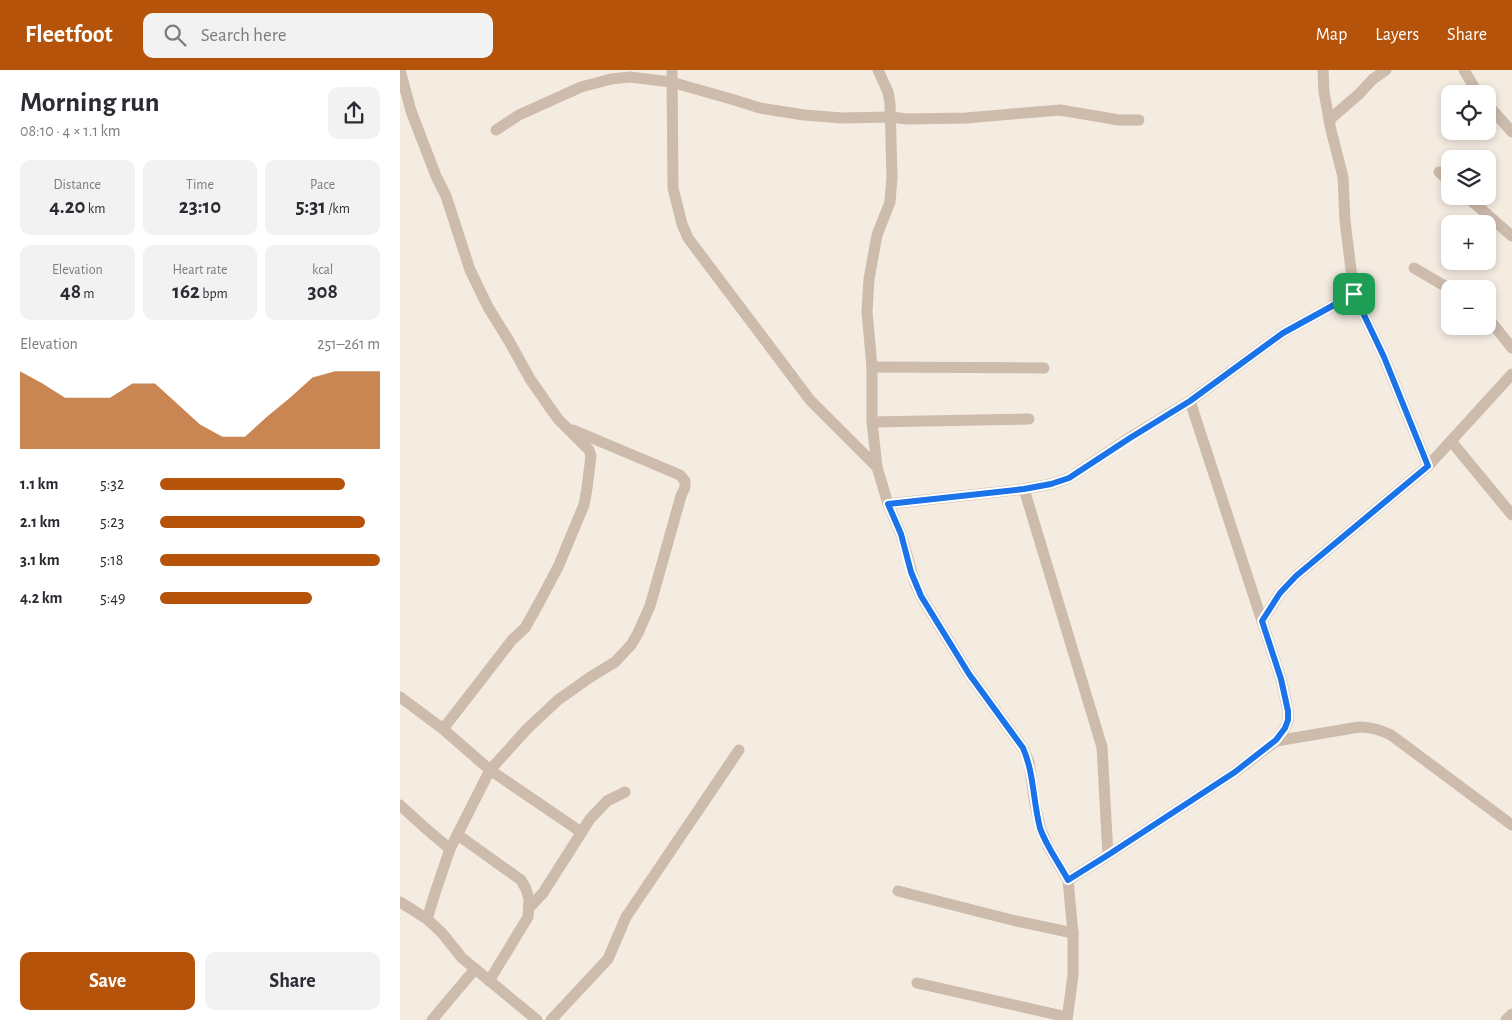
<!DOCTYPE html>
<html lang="en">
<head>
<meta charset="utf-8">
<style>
  :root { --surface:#fff; --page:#f2f2f3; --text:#2b2b33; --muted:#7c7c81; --accent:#b45309 }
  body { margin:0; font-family:"Alegreya Sans",sans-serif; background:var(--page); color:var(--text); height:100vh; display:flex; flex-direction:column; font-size:19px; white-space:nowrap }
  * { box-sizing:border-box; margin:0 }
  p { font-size:16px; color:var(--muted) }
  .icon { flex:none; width:28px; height:28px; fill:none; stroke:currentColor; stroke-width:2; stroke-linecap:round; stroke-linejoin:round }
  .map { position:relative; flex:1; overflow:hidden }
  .drawer { display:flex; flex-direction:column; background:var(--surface); width:400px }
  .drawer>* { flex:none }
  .buttons { position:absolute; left:1041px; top:15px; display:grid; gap:10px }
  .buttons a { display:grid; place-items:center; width:55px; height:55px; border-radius:10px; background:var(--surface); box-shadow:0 2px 8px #0003; font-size:25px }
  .pin { position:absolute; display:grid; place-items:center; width:42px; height:42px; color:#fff; margin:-21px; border-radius:10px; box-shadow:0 2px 8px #0006 }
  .round { display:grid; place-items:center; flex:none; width:52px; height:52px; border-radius:10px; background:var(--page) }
  .summary { display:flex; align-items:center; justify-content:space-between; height:85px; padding:0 20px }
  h1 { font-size:28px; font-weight:700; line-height:38px }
  .stats { display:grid; grid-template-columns:repeat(3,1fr); gap:8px; height:85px; padding:5px 20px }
  .stats div { display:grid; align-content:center; border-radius:10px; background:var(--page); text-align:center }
  .stats b { font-size:21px; font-weight:700 }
  .stats small { font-size:14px; font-weight:400 }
  .stats p { font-size:14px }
  .chart { height:140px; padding:10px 20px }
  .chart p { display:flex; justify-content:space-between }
  .chart svg { width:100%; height:90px; margin-top:5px; fill:var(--accent); opacity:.7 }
  .action { display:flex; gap:10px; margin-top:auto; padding:10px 20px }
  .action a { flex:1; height:58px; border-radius:10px; background:var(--accent); color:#fff; font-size:20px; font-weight:700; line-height:58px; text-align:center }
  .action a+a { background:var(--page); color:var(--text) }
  ul { padding:0 20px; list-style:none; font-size:16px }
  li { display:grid; grid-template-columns:80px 60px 1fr; align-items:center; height:38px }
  li i { height:12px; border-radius:6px; background:var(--accent) }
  header { display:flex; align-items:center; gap:30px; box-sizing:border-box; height:70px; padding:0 25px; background:var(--accent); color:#fff }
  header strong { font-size:24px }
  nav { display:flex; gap:28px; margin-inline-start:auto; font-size:18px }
  .search { width:350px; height:45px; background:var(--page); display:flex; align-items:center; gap:12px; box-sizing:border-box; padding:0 18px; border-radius:10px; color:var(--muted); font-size:19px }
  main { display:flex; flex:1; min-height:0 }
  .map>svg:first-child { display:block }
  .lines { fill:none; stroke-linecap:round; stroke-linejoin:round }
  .minor { stroke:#cdbbac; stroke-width:11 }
  .route-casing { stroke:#fff; stroke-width:10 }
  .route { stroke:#1a73e8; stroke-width:6 }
</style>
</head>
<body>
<header>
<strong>Fleetfoot</strong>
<div class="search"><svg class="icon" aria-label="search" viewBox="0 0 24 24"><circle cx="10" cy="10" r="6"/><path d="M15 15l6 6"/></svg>Search here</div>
<nav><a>Map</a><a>Layers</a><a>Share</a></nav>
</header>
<main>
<section class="drawer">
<div class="summary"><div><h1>Morning run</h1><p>08:10 · 4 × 1.1 km</p></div><a class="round"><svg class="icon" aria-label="share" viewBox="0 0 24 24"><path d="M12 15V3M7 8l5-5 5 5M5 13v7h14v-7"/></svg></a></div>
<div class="stats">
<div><p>Distance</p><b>4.20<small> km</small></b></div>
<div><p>Time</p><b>23:10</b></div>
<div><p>Pace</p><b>5:31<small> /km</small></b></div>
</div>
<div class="stats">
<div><p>Elevation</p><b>48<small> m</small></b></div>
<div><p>Heart rate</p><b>162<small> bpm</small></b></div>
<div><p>kcal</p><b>308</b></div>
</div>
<div class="chart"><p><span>Elevation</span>251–261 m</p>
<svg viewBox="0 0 160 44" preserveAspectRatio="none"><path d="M0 44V6L10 12L20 19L30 19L40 19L50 12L60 12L70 22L80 32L90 38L100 38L110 28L120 19L130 9L140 6L150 6L160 6V44z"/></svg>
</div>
<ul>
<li><b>1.1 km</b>5:32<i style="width:84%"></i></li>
<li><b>2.1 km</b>5:23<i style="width:93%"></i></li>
<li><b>3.1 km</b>5:18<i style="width:100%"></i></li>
<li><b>4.2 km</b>5:49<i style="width:69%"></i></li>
</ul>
<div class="action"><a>Save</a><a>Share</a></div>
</section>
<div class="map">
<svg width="1112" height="950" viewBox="0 0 1112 950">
  <rect width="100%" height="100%" fill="#f4ebe1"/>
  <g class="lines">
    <g class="minor">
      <polyline points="0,0 11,41 36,106 46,126 70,200 88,237 109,271 130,309 153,342 158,349 189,380 191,386 187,418 184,435 173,461 159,495 139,533 125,558 112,570 43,659"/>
      <polyline points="272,0 273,118 282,154 288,168 410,330 477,397"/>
      <polyline points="478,0 488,22 490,33 492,107 490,132 477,165 469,209 467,242 472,297 472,352 477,397 488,434 501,464 515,513 521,526 569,604 623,678 629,692 635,735 641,760 649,778 668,810 673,863 673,905 667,950"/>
      <polyline points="923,0 924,22 931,60 943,107 945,151 954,224 984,287 1028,396"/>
      <polyline points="1064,0 1078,24"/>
      <polyline points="1088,35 1112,62"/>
      <polyline points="929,50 959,24 973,9 986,0"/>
      <polyline points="96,60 119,45 181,17 211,9 230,7 271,12 331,29 360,38 404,45 442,48 491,47 507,49 566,48 660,40 719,50 739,50"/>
      <polyline points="1039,102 1050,112"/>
      <polyline points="1066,126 1112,166"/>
      <polyline points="1014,198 1050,219"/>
      <polyline points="1088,248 1112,278"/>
      <polyline points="472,297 644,298"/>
      <polyline points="790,331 862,551"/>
      <polyline points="472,352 629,349"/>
      <polyline points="1051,371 1112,445"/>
      <polyline points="624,419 702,677 708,785"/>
      <polyline points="488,434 624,419 651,414 669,408 729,368 790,331 883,263 954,224"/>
      <polyline points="0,627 43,659 90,700 181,762"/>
      <path d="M876,671L959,657C971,657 981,660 991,665L1112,755"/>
      <polyline points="0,735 24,757 50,779"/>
      <polyline points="58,765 121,810 126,819 129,829 128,847 89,911"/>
      <polyline points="668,810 708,785 835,702 876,671 885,658 888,651 888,641 881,609 862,551 880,523 896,506 1028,396 1112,304"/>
      <polyline points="498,821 616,851 673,863"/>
      <polyline points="0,832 27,849 42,863 62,888 137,950"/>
      <polyline points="129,838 143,823 190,749 207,731 225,722"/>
      <polyline points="27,849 36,820 50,779 90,700 127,659 158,630 189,608 215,592 231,575 238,563 250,536 281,426 285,417 285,411 280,405 173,360"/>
      <polyline points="517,913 667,947"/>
      <polyline points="32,950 75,899"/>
      <polyline points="151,950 208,889 226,847 339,680"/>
      <polyline points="1106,950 1112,944"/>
    </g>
  </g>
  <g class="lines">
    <defs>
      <path id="route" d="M954,224L984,287L1028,396L896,506L880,523L862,551L881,609L888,641V650L885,658L876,670L835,702L708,785L668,810C659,793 646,776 640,758C633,731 634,703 623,678L569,604L521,526L511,502L501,464L488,434L624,419L651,414L669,408L730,368L790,331L883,263Z"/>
    </defs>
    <use href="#route" class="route-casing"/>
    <use href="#route" class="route"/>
  </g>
</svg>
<div class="buttons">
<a><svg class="icon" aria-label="locate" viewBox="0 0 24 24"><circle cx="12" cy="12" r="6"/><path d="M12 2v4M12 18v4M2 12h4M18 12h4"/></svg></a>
<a><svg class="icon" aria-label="layers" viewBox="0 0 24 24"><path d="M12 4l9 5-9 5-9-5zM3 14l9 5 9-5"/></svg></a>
<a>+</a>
<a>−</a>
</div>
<div class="pin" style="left:954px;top:224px;background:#1e9e55"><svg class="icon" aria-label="arrive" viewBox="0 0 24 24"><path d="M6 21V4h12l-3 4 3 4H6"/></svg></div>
</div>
</main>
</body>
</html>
